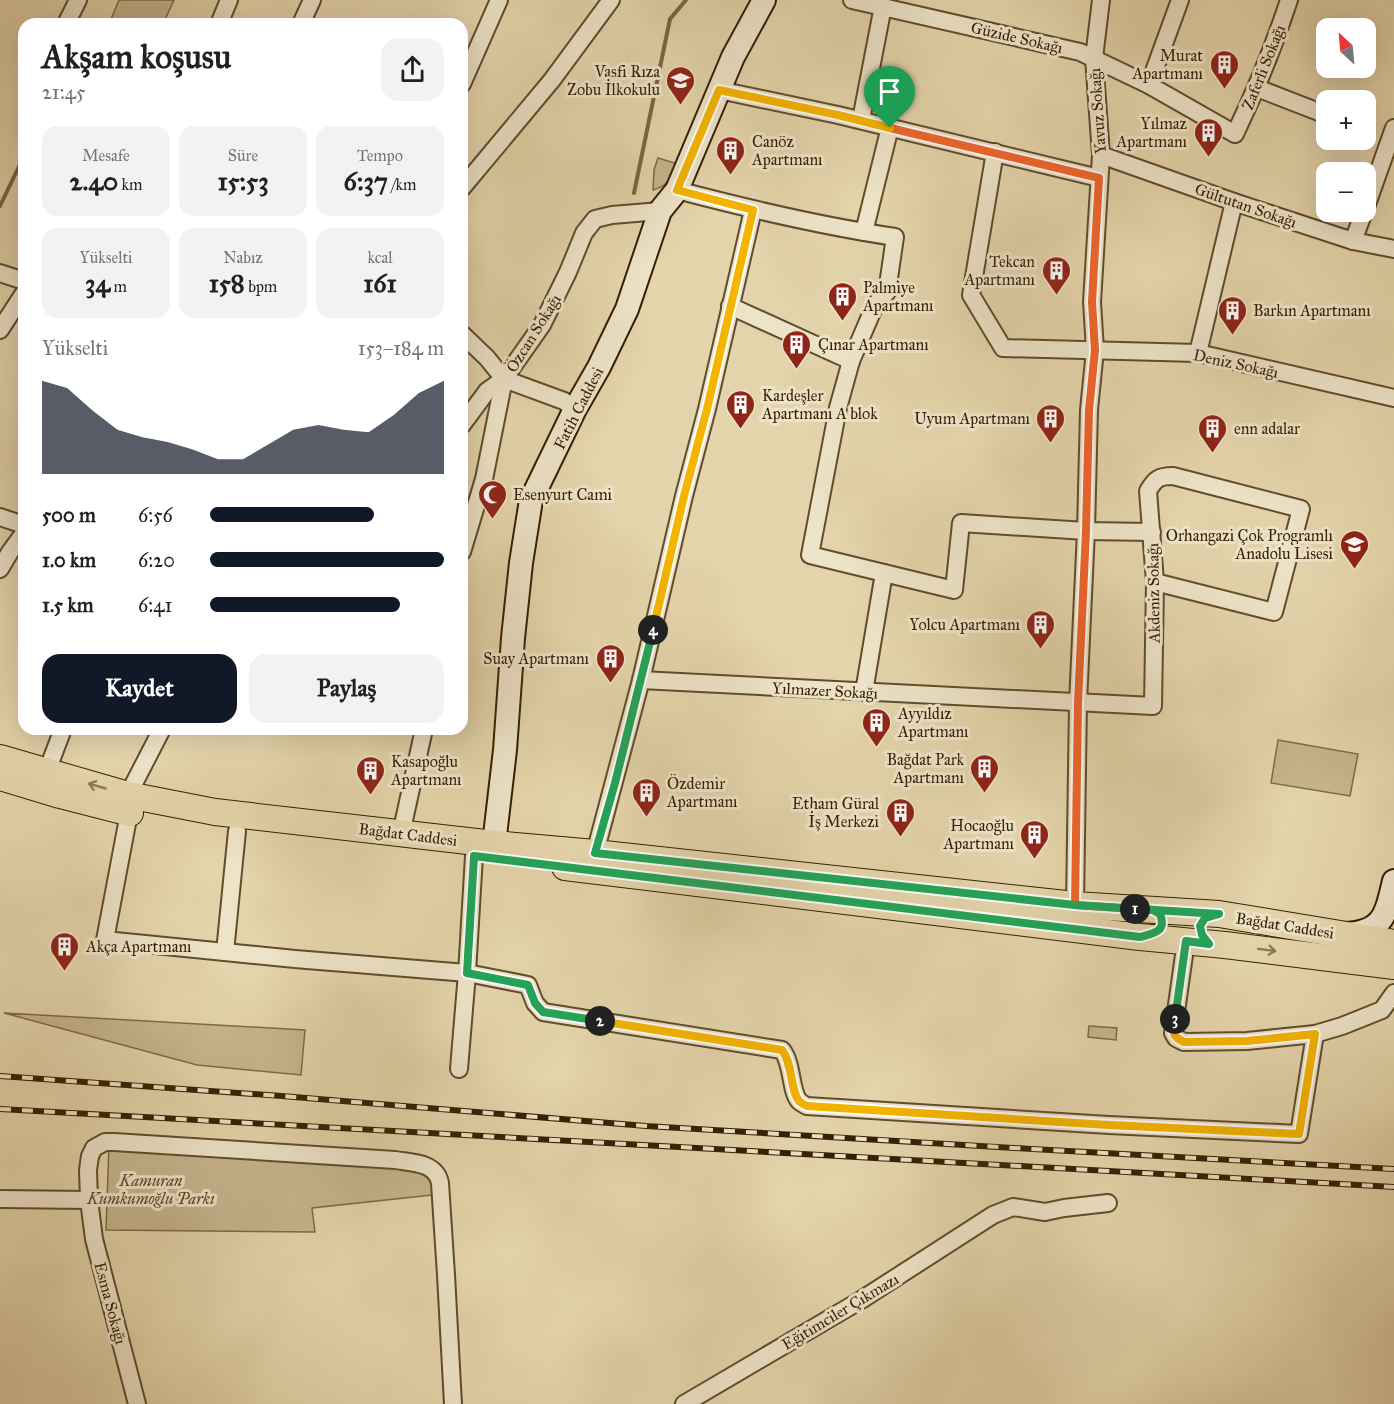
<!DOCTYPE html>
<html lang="tr">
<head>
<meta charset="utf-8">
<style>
  :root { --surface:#fff; --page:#f2f2f2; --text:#202124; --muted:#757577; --accent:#111827 }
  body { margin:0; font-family:"IM FELL Great Primer",serif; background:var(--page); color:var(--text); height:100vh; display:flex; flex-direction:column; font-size:22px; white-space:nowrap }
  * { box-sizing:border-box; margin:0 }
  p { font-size:20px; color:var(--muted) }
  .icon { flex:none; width:33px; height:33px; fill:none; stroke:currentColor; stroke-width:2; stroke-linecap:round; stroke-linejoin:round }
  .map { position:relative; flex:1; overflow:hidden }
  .side { position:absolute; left:18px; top:18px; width:450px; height:717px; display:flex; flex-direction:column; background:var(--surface); border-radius:18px; box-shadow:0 6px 24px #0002 }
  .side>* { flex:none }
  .needle { width:39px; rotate:334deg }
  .fabs { position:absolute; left:1316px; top:18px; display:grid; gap:12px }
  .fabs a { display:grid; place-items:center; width:60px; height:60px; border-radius:12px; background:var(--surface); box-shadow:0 6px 24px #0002; font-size:30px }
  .pin { position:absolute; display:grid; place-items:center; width:51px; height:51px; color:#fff; margin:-62px -26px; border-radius:50% 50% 50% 0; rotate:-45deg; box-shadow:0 0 6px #0007 }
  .pin .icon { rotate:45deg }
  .km { position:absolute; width:30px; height:30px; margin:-15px; border-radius:50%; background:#222; color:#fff; font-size:16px; line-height:30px; text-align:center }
  .round { display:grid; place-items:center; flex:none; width:63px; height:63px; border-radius:18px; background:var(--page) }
  .headline { display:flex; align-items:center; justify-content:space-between; height:102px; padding:0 24px }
  h1 { font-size:33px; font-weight:700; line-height:45px }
  .metrics { display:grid; grid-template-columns:repeat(3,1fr); gap:9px; height:102px; padding:6px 24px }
  .metrics div { display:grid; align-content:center; border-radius:15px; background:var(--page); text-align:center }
  .metrics b { font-size:26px; font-weight:700 }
  .metrics small { font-size:16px; font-weight:400 }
  .metrics p { font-size:16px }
  .chart { height:168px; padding:12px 24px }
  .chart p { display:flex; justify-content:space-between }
  .chart svg { width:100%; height:108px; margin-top:6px; fill:var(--accent); opacity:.7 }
  .primary-button { display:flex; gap:12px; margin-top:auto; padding:12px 24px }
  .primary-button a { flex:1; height:69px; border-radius:18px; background:var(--accent); color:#fff; font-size:24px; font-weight:700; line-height:69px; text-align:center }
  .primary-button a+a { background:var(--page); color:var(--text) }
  ul { padding:0 24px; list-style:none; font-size:20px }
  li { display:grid; grid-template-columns:96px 72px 1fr; align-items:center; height:45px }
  li i { height:15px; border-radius:8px; background:var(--accent) }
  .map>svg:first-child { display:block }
  .green { fill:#c6b58e; stroke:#7e6a47; stroke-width:1.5 }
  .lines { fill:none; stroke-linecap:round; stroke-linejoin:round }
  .stream { stroke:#7a6644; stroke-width:4 }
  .minor-casing { stroke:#614c2b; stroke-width:20 }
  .secondary-casing { stroke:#351f00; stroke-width:26 }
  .primary-casing { stroke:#351f00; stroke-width:28 }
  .minor { stroke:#ede3c8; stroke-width:16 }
  .secondary { stroke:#ede3c8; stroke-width:22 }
  .primary { stroke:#e4d4ab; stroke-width:26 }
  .rail-casing { stroke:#351f00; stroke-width:6 }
  .rail { stroke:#ede3c8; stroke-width:4; stroke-dasharray:11; stroke-linecap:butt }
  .oneway { stroke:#8c7a56 }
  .split-1-casing { stroke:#fff; stroke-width:12 }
  .split-2-casing { stroke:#fff; stroke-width:12 }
  .split-3-casing { stroke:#fff; stroke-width:12 }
  .split-4-casing { stroke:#fff; stroke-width:12 }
  .split-5-casing { stroke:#fff; stroke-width:12 }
  .split-1 { stroke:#f0652b; stroke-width:8 }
  .split-2 { stroke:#22a559; stroke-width:8 }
  .split-3 { stroke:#f5b400; stroke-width:8 }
  .split-4 { stroke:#22a559; stroke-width:8 }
  .split-5 { stroke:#f5b400; stroke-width:8 }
  .labels { text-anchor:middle; stroke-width:6; stroke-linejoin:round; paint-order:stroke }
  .street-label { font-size:16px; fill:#351f00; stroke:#ede3c8 }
  .poi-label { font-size:16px; fill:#351f00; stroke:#ede3c8; text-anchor:end }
  .park-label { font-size:16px; font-style:italic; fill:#594424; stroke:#ede3c8 }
</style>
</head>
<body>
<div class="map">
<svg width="1394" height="1404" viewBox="0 0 1394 1404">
  <rect width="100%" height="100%" fill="#e4d4ab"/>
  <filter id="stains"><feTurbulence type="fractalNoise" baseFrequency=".00333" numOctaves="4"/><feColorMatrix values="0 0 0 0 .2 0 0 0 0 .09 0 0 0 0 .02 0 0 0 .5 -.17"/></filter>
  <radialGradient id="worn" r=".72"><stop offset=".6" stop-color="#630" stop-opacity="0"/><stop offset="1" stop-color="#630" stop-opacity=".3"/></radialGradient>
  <g class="green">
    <polygon points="119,0 174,0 163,24 109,24"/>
    <path d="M658,158L678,164C672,176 667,187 653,190L654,170Z"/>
    <polygon points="1278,740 1358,754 1350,796 1271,783"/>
    <polygon points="4,1013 305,1030 301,1075 197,1065"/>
    <polygon points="1089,1026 1117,1028 1116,1040 1088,1037"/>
    <path d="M109,1145L415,1168C430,1175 433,1178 432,1195L312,1208L315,1232L106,1230Z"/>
  </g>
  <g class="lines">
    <g class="stream">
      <polyline points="634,193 670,19 686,0"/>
      <polyline points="0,206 24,156"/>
    </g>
    <defs>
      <g id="minor">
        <path d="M852,0L1080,52L1149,85L1235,134C1256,90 1274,46 1289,0"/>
        <polyline points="66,24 78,0"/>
        <polyline points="219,24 229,0"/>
        <polyline points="301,24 312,0"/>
        <polyline points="462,84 499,0"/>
        <polyline points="1149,85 1180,0"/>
        <polyline points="1257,88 1324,114"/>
        <polyline points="719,90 838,115 1099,178"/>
        <polyline points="861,120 883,6"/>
        <polyline points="995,152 971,295 1003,348 1198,353 1394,398"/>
        <polyline points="1101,155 1234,202 1353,241 1394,249"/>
        <polyline points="462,188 552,80 611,0"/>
        <path d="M677,190C749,209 821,226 895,237L887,292L875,305L851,361"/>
        <polyline points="1365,210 1394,128"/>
        <polyline points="864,232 890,127"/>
        <polyline points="1353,241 1364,212"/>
        <polyline points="0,273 24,281"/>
        <polyline points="730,306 851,361 838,408 810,555 884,573"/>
        <polyline points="0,330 24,293"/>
        <polyline points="462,334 487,358 504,379 564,401 575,409"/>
        <polyline points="1198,353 1234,202"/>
        <polyline points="462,425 487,391 504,379"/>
        <polyline points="0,517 24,525"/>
        <polyline points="462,552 484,479 504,379 542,325 568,272 584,233 595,219 612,215 660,211"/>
        <polyline points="0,569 10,552 24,533"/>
        <path d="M641,680L1153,706L1155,582L1148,491C1155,479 1159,476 1173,476L1301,509L1274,612L1155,582"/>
        <polyline points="864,692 884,573 954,590 961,523 1086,531 1152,532"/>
        <polyline points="44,779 63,729"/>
        <polyline points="128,795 162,729"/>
        <path d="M129,813L105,940L295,959L467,973L528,985L535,1003L543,1012L782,1050C793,1064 790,1090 799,1101C800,1102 805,1105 807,1106L1109,1125L1299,1134L1315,1034"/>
        <polyline points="401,834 424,729"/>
        <polyline points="595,853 641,680 684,496 707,409 753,210"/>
        <polyline points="1075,905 1078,703 1086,531 1089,410 1095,350 1092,302 1101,155 1094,58 1101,0"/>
        <polyline points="1186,941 1173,1033 1176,1038 1184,1042 1247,1041 1315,1034 1342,1026 1382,1010 1394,993"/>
        <polyline points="225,952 237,831"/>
        <polyline points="459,1069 467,973 474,856"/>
        <polyline points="0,1199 89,1200"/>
        <path d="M137,1404L94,1239L89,1200L88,1170L90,1156L94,1148L105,1142H114L395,1160C412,1163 436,1162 440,1183L446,1275L453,1404"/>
        <polyline points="684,1404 861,1300 993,1215 1013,1207 1045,1212 1064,1208 1108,1203"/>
      </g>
      <g id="secondary">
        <polyline points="494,844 505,750 513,638 521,563 531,500 575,409 599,367 627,309 660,211 677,190 733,57 764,0"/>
        <path d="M1344,934C1383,933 1386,915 1394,881"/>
      </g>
      <g id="primary">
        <polyline points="0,758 128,795 215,812 494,844 595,853 1075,905 1219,914 1394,943"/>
        <polyline points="0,777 60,795 130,813"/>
        <polyline points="565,867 1140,937 1225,945 1394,966"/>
      </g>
    </defs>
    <use href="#minor" class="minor-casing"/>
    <use href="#secondary" class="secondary-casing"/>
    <use href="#primary" class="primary-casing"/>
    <use href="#minor" class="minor"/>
    <use href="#secondary" class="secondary"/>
    <use href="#primary" class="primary"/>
    <defs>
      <g id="rail">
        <polyline points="0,1076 282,1096 646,1126 1032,1149 1394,1169"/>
        <polyline points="0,1109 1394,1187"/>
      </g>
    </defs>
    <use href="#rail" class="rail-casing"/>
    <use href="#rail" class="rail"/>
  </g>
  <defs><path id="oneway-shaft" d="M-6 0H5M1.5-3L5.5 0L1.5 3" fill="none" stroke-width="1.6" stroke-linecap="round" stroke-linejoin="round" transform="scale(1.5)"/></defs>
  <g class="oneway">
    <use href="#oneway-shaft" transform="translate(97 786) rotate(-164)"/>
    <use href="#oneway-shaft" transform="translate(1267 950) rotate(7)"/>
  </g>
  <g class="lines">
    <defs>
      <polyline id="split-1" points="890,128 1099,178 1092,302 1095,350 1089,410 1086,531 1078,703 1075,905 1135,909"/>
      <path id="split-2" d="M600,1021L543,1012L535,1003L528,985L467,973L474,856L1140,937C1154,933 1167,932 1160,914L1153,910L1135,909"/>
      <path id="split-3" d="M600,1021L782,1050C793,1064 790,1090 799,1101C800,1102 805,1105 807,1106L1109,1125L1299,1134L1315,1034L1247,1041L1184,1042C1171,1036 1173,1032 1175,1019"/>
      <polyline id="split-4" points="653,630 615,783 595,853 1075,905 1219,914 1205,918 1200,926 1202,935 1209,944 1186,941 1175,1019"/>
      <polyline id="split-5" points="653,630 684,496 707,409 753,210 677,190 719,90 838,115 890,128"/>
    </defs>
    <use href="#split-1" class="split-1-casing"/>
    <use href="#split-2" class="split-2-casing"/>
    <use href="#split-3" class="split-3-casing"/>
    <use href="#split-4" class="split-4-casing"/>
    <use href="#split-5" class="split-5-casing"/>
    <use href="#split-1" class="split-1"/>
    <use href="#split-2" class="split-2"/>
    <use href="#split-3" class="split-3"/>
    <use href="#split-4" class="split-4"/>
    <use href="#split-5" class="split-5"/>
  </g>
  <defs>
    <symbol id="building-pin" viewBox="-11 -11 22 30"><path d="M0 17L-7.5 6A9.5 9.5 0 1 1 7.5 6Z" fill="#8f2418" stroke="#ede3c8"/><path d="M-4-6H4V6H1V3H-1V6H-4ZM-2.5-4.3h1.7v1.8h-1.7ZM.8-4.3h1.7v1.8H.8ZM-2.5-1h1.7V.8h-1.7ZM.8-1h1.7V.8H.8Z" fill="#fff"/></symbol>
    <symbol id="school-pin" viewBox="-11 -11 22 30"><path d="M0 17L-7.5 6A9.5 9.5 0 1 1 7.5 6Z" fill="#8f2418" stroke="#ede3c8"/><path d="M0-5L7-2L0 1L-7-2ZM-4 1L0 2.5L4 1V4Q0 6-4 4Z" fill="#fff"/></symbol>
    <symbol id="mosque-pin" viewBox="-11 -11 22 30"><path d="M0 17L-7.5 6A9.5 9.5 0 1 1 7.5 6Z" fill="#8f2418" stroke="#ede3c8"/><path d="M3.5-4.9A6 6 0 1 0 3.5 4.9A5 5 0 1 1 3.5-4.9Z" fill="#fff"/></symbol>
  </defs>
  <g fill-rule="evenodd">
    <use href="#building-pin" x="1208" y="48" width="33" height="45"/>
    <use href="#school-pin" x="664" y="64" width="33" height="45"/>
    <use href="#building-pin" x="1192" y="116" width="33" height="45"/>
    <use href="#building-pin" x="714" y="134" width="33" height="45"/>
    <use href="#building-pin" x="1040" y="254" width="33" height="45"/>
    <use href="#building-pin" x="826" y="280" width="33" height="45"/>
    <use href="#building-pin" x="1216" y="294" width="33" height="45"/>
    <use href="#building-pin" x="780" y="328" width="33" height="45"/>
    <use href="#building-pin" x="724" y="388" width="33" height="45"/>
    <use href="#building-pin" x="1034" y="402" width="33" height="45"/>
    <use href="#building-pin" x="1196" y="412" width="33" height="45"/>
    <use href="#mosque-pin" x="476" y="478" width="33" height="45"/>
    <use href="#school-pin" x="1338" y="528" width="33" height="45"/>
    <use href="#building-pin" x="1024" y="608" width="33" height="45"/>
    <use href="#building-pin" x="594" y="642" width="33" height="45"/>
    <use href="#building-pin" x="860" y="706" width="33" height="45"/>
    <use href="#building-pin" x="968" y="752" width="33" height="45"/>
    <use href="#building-pin" x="354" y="754" width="33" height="45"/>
    <use href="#building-pin" x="630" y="776" width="33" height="45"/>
    <use href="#building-pin" x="884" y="796" width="33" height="45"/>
    <use href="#building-pin" x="1018" y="818" width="33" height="45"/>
    <use href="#building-pin" x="48" y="930" width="33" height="45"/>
  </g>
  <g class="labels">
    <g class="street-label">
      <text transform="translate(1017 37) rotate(13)" y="6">Güzide Sokağı</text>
      <text transform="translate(1263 67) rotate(-68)" y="6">Zaferli Sokağı</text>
      <text transform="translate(1097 111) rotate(-94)" y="6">Yavuz Sokağı</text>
      <text transform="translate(1246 205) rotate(19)" y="6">Gültutan Sokağı</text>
      <text transform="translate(533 333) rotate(-58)" y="6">Özcan Sokağı</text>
      <text transform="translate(1236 363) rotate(12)" y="6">Deniz Sokağı</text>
      <text transform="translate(578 408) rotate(-63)" y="6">Fatih Caddesi</text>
      <text transform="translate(1153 593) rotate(-91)" y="6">Akdeniz Sokağı</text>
      <text transform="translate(825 690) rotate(3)" y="6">Yılmazer Sokağı</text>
      <text transform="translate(408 834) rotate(7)" y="6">Bağdat Caddesi</text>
      <text transform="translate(1285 925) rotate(9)" y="6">Bağdat Caddesi</text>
      <text transform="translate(111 1303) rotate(75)" y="6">Esma Sokağı</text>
      <text transform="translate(840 1311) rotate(-31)" y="6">Eğitimciler Çıkmazı</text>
    </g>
    <g class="poi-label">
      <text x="1203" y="61">Murat<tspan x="1203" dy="18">Apartmanı</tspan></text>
      <text x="660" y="77">Vasfi Rıza<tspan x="660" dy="18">Zobu İlkokulu</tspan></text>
      <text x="1187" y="129">Yılmaz<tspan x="1187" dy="18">Apartmanı</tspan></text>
      <text x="752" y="147" text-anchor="start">Canöz<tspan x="752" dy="18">Apartmanı</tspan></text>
      <text x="1035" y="267">Tekcan<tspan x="1035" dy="18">Apartmanı</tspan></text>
      <text x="863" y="293" text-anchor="start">Palmiye<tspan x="863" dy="18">Apartmanı</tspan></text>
      <text x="1253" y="316" text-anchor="start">Barkın Apartmanı</text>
      <text x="818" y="350" text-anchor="start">Çınar Apartmanı</text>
      <text x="762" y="401" text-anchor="start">Kardeşler<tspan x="762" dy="18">Apartmanı A blok</tspan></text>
      <text x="1030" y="424">Uyum Apartmanı</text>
      <text x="1234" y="434" text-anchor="start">enn adalar</text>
      <text x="513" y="500" text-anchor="start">Esenyurt Cami</text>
      <text x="1333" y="541">Orhangazi Çok Programlı<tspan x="1333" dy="18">Anadolu Lisesi</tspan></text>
      <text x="1020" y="630">Yolcu Apartmanı</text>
      <text x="589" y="664">Suay Apartmanı</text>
      <text x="898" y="719" text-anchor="start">Ayyıldız<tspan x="898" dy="18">Apartmanı</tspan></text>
      <text x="964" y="765">Bağdat Park<tspan x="964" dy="18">Apartmanı</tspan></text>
      <text x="391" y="767" text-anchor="start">Kasapoğlu<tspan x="391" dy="18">Apartmanı</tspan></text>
      <text x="667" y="789" text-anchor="start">Özdemir<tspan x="667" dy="18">Apartmanı</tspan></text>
      <text x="879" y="809">Etham Güral<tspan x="879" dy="18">İş Merkezi</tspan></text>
      <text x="1014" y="831">Hocaoğlu<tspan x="1014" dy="18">Apartmanı</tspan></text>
      <text x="86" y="952" text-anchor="start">Akça Apartmanı</text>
    </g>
    <g class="park-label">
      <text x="151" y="1186">Kamuran<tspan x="151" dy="18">Kumkumoğlu Parkı</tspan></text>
    </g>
  </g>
  <rect width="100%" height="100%" filter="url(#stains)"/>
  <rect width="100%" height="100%" fill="url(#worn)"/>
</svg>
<div class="fabs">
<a><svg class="needle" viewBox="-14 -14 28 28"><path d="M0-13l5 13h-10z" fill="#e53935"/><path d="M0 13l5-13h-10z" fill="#757577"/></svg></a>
<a>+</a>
<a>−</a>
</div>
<div class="pin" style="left:890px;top:128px;background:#1e9e55"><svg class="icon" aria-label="arrive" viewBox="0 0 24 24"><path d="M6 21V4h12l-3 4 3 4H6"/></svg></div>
<b class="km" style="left:1135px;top:909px">1</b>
<b class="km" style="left:600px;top:1021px">2</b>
<b class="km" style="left:1175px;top:1019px">3</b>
<b class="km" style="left:653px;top:630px">4</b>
<section class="side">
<div class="headline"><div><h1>Akşam koşusu</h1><p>21:45</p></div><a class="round"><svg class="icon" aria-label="share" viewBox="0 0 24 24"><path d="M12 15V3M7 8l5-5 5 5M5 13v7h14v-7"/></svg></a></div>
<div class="metrics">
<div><p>Mesafe</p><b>2.40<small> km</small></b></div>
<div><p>Süre</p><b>15:53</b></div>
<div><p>Tempo</p><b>6:37<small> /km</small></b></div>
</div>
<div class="metrics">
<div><p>Yükselti</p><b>34<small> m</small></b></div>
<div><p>Nabız</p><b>158<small> bpm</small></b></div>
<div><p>kcal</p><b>161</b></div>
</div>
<div class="chart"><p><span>Yükselti</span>153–184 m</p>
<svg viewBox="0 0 160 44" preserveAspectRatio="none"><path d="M0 44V6L10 9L20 18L30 26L40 29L50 31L60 34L70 38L80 38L90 32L100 26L110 24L120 26L130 27L140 20L150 11L160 6V44z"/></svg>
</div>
<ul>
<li><b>500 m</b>6:56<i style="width:70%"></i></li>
<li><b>1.0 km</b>6:20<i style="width:100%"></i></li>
<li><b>1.5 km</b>6:41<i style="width:81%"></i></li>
</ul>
<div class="primary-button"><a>Kaydet</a><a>Paylaş</a></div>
</section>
</div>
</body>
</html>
